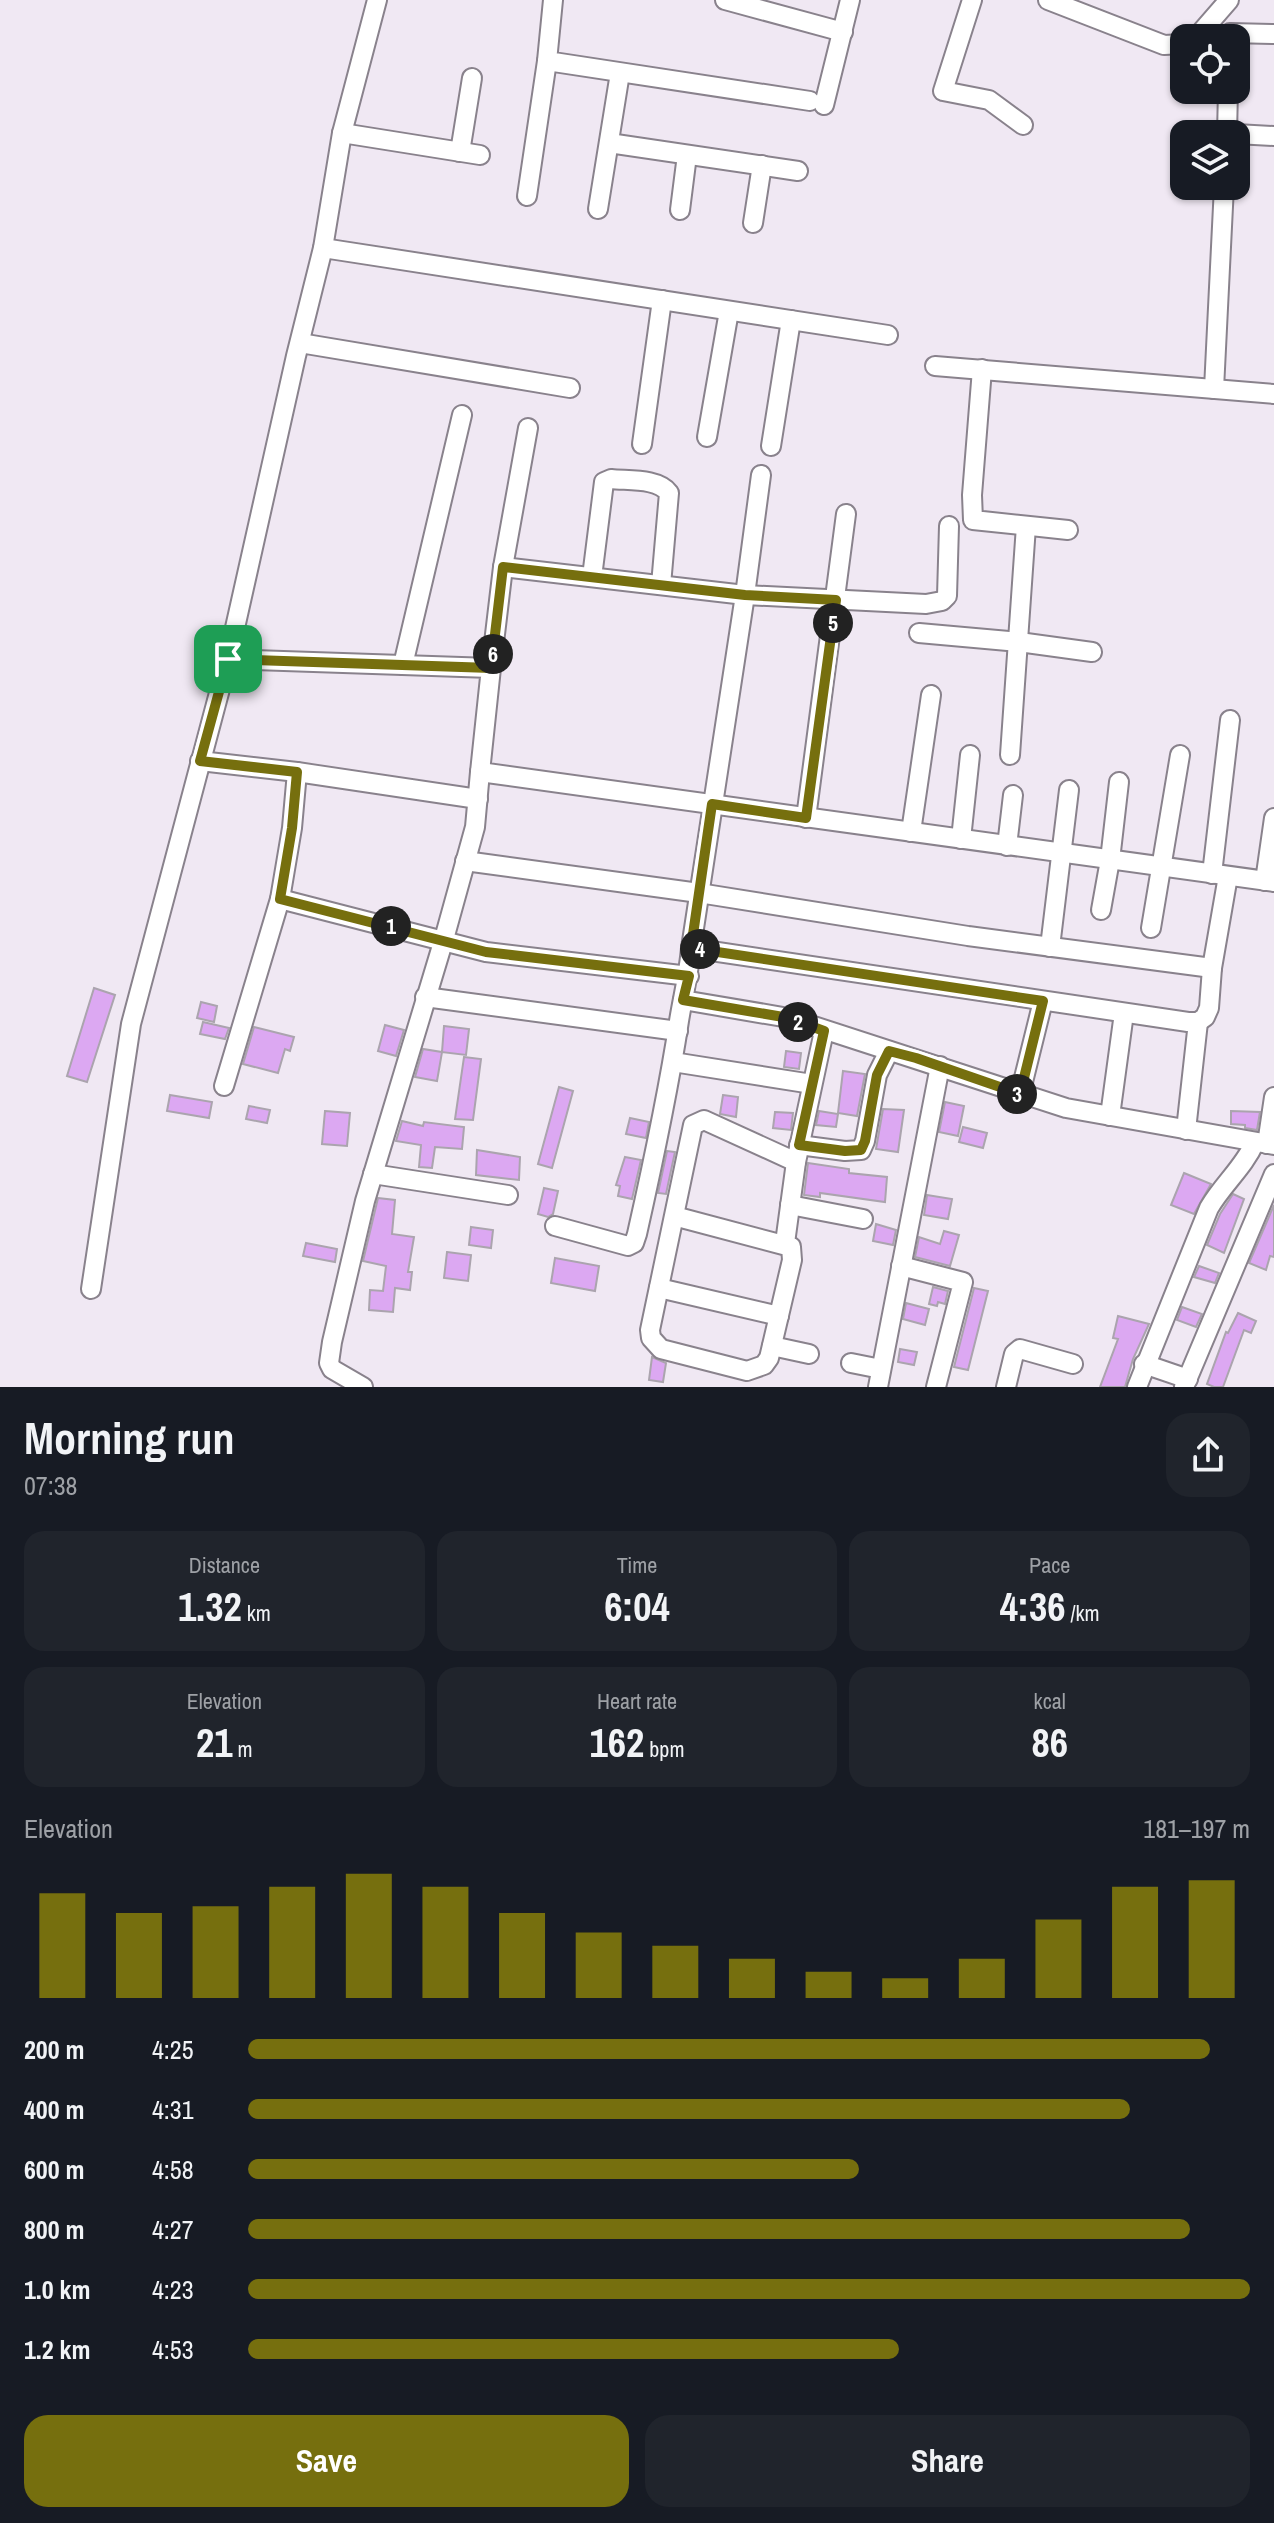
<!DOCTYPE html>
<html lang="en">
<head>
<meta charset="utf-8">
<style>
  :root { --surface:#171b24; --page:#20242c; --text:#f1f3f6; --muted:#9ea1a6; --accent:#766f0e }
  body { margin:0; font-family:"Archivo Narrow",sans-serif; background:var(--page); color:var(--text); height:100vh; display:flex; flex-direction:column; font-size:30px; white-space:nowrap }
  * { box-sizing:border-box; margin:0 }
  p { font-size:26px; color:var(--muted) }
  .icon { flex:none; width:44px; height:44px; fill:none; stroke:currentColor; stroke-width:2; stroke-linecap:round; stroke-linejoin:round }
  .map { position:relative; height:1387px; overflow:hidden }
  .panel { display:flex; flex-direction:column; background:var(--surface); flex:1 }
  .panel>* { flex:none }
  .tools { position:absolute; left:1170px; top:24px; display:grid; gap:16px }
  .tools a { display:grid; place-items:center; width:80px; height:80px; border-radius:16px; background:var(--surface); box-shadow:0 2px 6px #0004; font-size:40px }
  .pin { position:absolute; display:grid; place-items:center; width:68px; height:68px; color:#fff; margin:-34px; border-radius:16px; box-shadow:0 4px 12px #0006 }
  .km { position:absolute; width:40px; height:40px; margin:-20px; border-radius:50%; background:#222; color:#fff; font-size:22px; line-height:40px; text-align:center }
  .round { display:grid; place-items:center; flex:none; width:84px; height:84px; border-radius:24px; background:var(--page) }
  .summary { display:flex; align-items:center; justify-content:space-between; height:136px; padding:0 24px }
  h1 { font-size:44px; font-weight:700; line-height:60px }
  .figures { display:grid; grid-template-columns:repeat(3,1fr); gap:12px; height:136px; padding:8px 24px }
  .figures div { display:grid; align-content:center; border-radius:20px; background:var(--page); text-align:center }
  .figures b { font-size:40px; font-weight:700 }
  .figures small { font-size:22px; font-weight:400 }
  .figures p { font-size:22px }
  .chart { height:224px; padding:16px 24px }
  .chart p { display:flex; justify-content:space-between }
  .chart svg { width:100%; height:144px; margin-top:8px; stroke:var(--accent); stroke-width:6 }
  .cta { display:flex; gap:16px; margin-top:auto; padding:16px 24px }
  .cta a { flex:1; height:92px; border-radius:24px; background:var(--accent); color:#fff; font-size:32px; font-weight:700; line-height:92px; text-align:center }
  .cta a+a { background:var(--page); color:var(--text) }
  ul { padding:0 24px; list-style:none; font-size:26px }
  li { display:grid; grid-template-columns:128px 96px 1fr; align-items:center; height:60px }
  li i { height:20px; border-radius:10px; background:var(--accent) }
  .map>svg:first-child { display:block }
  .building { fill:#dca8f2; stroke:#aba4ae; stroke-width:2 }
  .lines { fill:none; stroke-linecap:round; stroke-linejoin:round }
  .minor-casing { stroke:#89828c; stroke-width:22 }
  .minor { stroke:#fff; stroke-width:18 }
  .route-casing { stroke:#fff; stroke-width:16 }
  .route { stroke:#766f0e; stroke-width:10 }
</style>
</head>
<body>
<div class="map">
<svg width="1274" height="1387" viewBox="0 0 1274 1387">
  <rect width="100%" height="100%" fill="#f0e8f3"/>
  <g class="building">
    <polygon points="94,988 115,995 87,1082 67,1076"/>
    <polygon points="201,1002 217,1006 214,1022 197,1018"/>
    <polygon points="203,1022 229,1028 225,1039 200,1034"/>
    <polygon points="385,1025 404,1030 396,1056 378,1051"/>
    <polygon points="444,1026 469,1029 466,1055 442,1052 437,1081 415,1077 423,1049 442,1052"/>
    <polygon points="254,1027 294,1037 290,1051 285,1049 278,1073 243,1064"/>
    <polygon points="786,1051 801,1053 799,1069 784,1067"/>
    <polygon points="464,1057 481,1059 473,1120 455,1119"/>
    <polygon points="843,1071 865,1074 857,1116 838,1113"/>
    <polygon points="559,1087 573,1091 552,1168 538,1164"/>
    <polygon points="170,1095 212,1102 209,1118 167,1111"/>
    <polygon points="723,1095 738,1097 736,1117 720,1114"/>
    <polygon points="945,1102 964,1106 958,1136 939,1132"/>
    <polygon points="249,1106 270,1110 267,1123 246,1119"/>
    <polygon points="883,1109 904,1110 898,1152 876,1149"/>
    <polygon points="325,1111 350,1113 347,1146 322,1144"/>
    <polygon points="819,1111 838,1114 836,1127 816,1125"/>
    <polygon points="1231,1111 1260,1112 1257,1130 1245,1128 1245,1125 1231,1124"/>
    <polygon points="775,1112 793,1113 791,1130 773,1128"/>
    <polygon points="630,1118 649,1122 646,1138 626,1134"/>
    <polygon points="402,1121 423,1126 424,1122 464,1127 462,1149 435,1147 432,1168 419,1167 421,1145 396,1141"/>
    <polygon points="963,1127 987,1133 983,1148 959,1142"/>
    <polygon points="477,1150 520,1157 519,1180 476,1175"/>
    <polygon points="667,1151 675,1152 666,1194 658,1193"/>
    <polygon points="625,1157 641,1160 632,1199 618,1196 620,1186 616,1185"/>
    <polygon points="808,1163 849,1169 849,1173 887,1177 885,1202 820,1193 820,1197 804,1195"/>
    <polygon points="1184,1173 1211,1184 1194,1214 1171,1205"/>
    <polygon points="544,1188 558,1191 553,1214 548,1217 538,1214"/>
    <polygon points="1233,1194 1244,1199 1224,1253 1207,1245 1220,1214"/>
    <polygon points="927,1195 952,1199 948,1219 924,1215"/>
    <polygon points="378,1198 395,1200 392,1234 414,1237 408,1272 412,1272 410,1290 395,1288 393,1312 369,1310 370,1290 383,1291 386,1266 363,1261"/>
    <polygon points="1274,1205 1274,1257 1270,1256 1266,1270 1249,1263"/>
    <polygon points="876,1224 896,1230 893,1245 873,1241"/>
    <polygon points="471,1227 493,1230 491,1248 469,1245"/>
    <polygon points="944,1231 959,1235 950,1266 915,1257 919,1237 940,1244"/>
    <polygon points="306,1243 337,1249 335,1262 303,1256"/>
    <polygon points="447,1252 471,1255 468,1281 444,1278"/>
    <polygon points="555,1258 599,1266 595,1291 551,1283"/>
    <polygon points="1199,1266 1219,1273 1215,1283 1194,1277"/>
    <polygon points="933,1287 948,1291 945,1304 938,1302 937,1306 929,1304"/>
    <polygon points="974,1288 988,1291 968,1370 954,1367"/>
    <polygon points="906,1303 929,1309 925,1325 903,1319"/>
    <polygon points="1182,1307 1202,1314 1196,1327 1177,1320"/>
    <polygon points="1238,1313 1256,1321 1251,1333 1244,1330 1223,1387 1214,1387 1207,1384 1226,1332 1228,1333"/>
    <polygon points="1118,1316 1149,1324 1133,1359 1125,1387 1100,1387 1118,1339 1113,1338"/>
    <polygon points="900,1349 917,1352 914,1365 898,1362"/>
    <polygon points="652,1357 666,1363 663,1382 649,1380"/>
  </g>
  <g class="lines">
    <defs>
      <g id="minor">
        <polyline points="377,0 342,133 323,248 296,356 228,659 491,668 480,772 1274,882"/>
        <polyline points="553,0 547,61 810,101"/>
        <polyline points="725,0 843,32"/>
        <polyline points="972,0 943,91 989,100 1023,125"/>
        <polyline points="1048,0 1164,45 1184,44"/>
        <polyline points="1196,38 1229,0"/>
        <polyline points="1229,38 1230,33 1274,34"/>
        <polyline points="824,105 850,0"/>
        <polyline points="342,133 480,155"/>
        <polyline points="1227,134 1228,90"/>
        <polyline points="1236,134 1274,136"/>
        <polyline points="609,143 798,171"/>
        <polyline points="460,152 472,78"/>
        <polyline points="527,196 547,61"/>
        <polyline points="598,209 620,73"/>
        <polyline points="680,210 687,155"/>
        <polyline points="753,223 762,165"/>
        <polyline points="323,248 888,335"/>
        <polyline points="300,343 570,388"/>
        <polyline points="935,366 1274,394"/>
        <polyline points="982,369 972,495 973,520 1068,530"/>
        <polyline points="1214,389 1224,186"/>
        <polyline points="707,437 729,311"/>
        <polyline points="642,444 662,300"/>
        <polyline points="771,446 791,320"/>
        <polyline points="503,567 745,595 926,604 942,601 947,596 949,526"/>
        <path d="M592,577L604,482L611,479C628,481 658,478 669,493L661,585"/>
        <polyline points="919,633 1019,642 1092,652"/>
        <polyline points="403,665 462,415"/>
        <polyline points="491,668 503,567 528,428"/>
        <polyline points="1010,755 1026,526"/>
        <polyline points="200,761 297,772 478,799"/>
        <polyline points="806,818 846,514"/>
        <polyline points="911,832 931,695"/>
        <polyline points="961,839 970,755"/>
        <polyline points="1007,846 1013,795"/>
        <polyline points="465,861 699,893 968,936 1212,968"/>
        <polyline points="1212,874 1230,720"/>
        <polyline points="1265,881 1274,818"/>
        <polyline points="280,899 486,952 689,976"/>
        <polyline points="1101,910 1110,860 1119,782"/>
        <polyline points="1151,928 1180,755"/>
        <polyline points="1050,947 1069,790"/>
        <polyline points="691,948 1188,1022 1198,1022 1205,1017 1209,1008 1212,968 1228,876"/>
        <polyline points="425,997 678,1031"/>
        <polyline points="683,1000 789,1018 1066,1108 1274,1145"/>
        <polyline points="673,1062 812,1084"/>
        <polyline points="224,1086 280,899 292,828 297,772"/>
        <polyline points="1020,1094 1043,1001"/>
        <polyline points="1110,1116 1124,1013"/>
        <polyline points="1186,1130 1198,1022"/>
        <polyline points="1267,1144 1274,1097"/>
        <polyline points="799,1145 845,1151 861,1150 865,1141 877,1075 889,1051"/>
        <polyline points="373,1174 508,1195"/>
        <polyline points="790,1205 863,1219"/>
        <polyline points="674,1216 791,1247 792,1260 769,1358 764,1365 747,1371 661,1349 651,1338 650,1330 693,1125 704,1120 796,1162"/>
        <path d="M555,1226L628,1246L634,1243L637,1234C653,1163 668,1093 679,1021C683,996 689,973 691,948L745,595L761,475"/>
        <polyline points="785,1243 796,1162 824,1031"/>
        <polyline points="901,1266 963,1282 936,1387"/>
        <polyline points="659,1288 779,1316"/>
        <polyline points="91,1289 131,1024 228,659"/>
        <polyline points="772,1346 809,1354"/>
        <polyline points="851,1363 881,1369"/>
        <polyline points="1144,1364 1188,1379"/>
        <polyline points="363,1387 332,1369 329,1363 332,1342 365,1201 444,939 475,827 480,772"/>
        <polyline points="878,1387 940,1066"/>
        <polyline points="1006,1387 1014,1354 1020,1349 1073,1364"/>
        <path d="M1137,1387L1209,1208C1223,1184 1244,1167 1255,1142"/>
        <polyline points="1184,1387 1274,1174"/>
      </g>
    </defs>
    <use href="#minor" class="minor-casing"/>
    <use href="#minor" class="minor"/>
  </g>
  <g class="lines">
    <defs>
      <polygon id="route" points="503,567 745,595 836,600 806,818 712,804 691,948 1043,1001 1020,1094 916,1058 889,1051 877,1075 865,1141 861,1150 845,1151 799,1145 824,1031 789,1018 683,1000 689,976 486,952 280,899 292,828 297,772 200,761 228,659 491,668"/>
    </defs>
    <use href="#route" class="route-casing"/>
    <use href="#route" class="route"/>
  </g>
</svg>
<div class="tools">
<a><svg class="icon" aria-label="locate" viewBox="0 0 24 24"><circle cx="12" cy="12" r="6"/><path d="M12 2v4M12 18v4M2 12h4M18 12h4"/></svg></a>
<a><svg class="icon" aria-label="layers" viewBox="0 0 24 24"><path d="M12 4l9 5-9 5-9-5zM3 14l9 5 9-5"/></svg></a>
</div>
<div class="pin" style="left:228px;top:659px;background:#1e9e55"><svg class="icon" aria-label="arrive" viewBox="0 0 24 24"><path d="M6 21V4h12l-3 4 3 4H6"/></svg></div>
<b class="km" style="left:391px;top:926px">1</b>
<b class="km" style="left:798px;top:1022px">2</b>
<b class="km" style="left:1017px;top:1094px">3</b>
<b class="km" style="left:700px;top:949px">4</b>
<b class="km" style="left:833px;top:623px">5</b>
<b class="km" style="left:493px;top:654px">6</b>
</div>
<section class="panel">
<div class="summary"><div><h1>Morning run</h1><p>07:38</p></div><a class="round"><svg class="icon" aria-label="share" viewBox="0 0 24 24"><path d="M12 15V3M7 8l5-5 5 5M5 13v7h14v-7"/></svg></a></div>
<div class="figures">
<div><p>Distance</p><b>1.32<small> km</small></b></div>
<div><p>Time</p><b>6:04</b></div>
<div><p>Pace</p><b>4:36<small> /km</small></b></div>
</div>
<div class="figures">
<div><p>Elevation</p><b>21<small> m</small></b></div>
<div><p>Heart rate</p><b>162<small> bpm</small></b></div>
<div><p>kcal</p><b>86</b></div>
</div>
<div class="chart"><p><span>Elevation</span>181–197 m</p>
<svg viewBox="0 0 160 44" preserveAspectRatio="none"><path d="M5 44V12M15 44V18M25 44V16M35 44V10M45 44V6M55 44V10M65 44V18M75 44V24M85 44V28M95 44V32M105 44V36M115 44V38M125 44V32M135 44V20M145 44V10M155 44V8"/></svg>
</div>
<ul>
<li><b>200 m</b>4:25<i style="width:96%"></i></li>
<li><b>400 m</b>4:31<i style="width:88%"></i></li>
<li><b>600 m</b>4:58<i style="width:61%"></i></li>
<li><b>800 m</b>4:27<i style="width:94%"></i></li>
<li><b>1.0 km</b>4:23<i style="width:100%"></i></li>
<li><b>1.2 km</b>4:53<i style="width:65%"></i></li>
</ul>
<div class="cta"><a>Save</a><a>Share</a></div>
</section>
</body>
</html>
